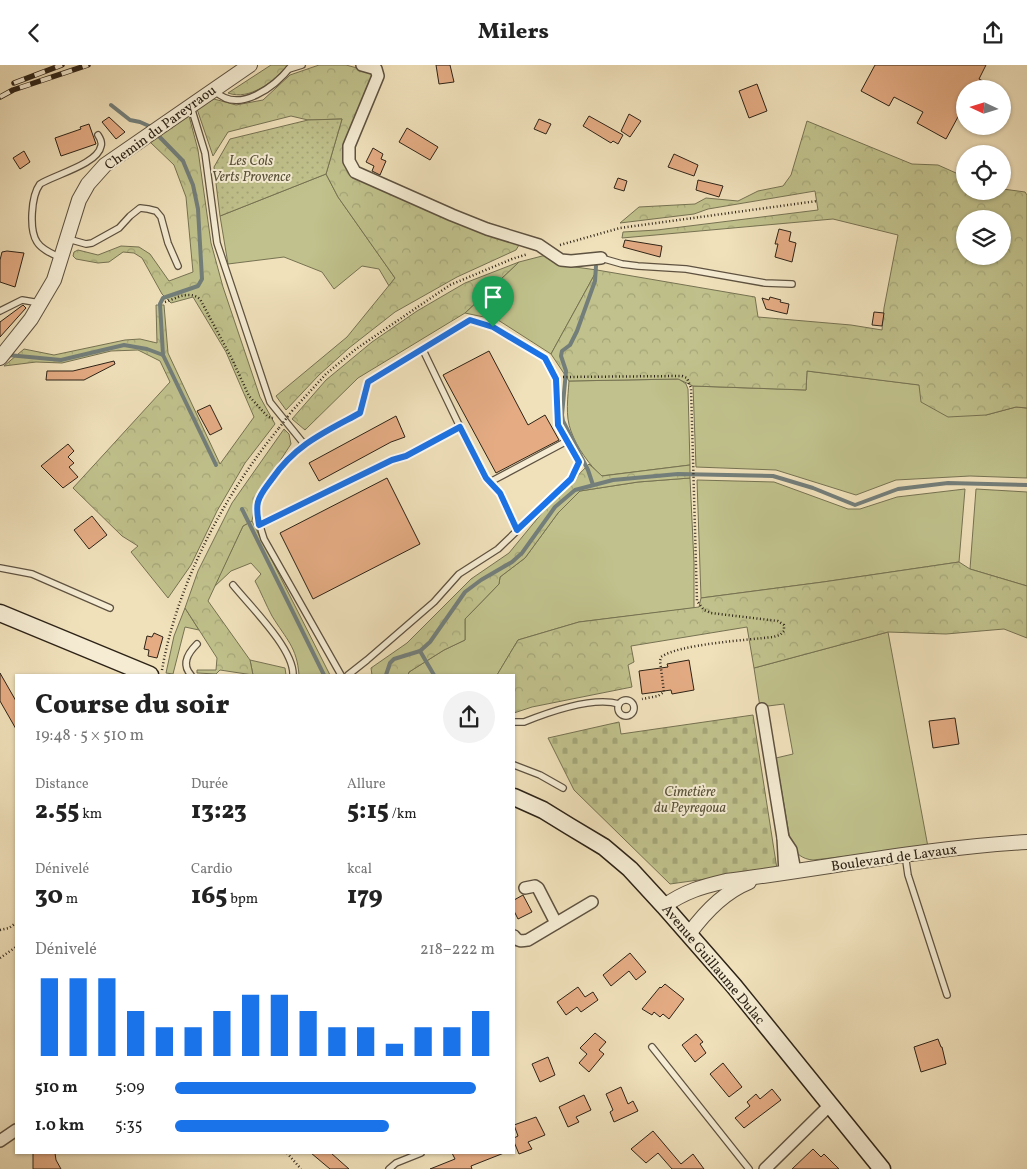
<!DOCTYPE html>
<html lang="fr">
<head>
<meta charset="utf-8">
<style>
  :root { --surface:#fff; --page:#f2f2f2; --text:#222; --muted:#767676; --accent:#1a73e8 }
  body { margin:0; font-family:Vollkorn,serif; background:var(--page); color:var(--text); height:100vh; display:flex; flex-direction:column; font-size:19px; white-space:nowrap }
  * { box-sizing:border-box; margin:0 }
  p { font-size:16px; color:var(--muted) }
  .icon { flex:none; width:28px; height:28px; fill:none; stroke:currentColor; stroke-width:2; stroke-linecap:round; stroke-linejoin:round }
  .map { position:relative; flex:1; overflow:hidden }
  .side { position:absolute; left:15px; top:609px; width:500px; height:480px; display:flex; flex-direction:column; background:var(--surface); border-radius:0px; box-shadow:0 1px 4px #0004 }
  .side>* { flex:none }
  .needle { width:32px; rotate:274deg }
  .buttons { position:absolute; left:956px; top:15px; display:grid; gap:10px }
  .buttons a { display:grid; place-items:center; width:55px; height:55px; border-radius:50%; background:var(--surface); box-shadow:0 1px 4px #0004; font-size:25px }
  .pin { position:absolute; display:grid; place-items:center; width:42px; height:42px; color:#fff; margin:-51px -21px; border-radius:50% 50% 50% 0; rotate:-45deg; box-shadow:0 0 5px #0007 }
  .pin .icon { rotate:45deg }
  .round { display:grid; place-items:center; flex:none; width:52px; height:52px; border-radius:26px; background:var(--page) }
  .headline { display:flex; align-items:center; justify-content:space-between; height:85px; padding:0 20px }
  h1 { font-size:28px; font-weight:800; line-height:38px }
  .figures { display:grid; grid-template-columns:repeat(3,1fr); gap:8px; height:85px; padding:5px 20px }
  .figures div { display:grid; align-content:center }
  .figures b { font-size:25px; font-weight:800 }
  .figures small { font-size:14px; font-weight:400 }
  .figures p { font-size:14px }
  .chart { height:140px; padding:10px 20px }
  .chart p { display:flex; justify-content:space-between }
  .chart svg { width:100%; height:90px; margin-top:5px; stroke:var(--accent); stroke-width:6 }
  ul { padding:0 20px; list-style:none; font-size:16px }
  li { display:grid; grid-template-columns:80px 60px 1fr; align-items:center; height:38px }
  li i { height:12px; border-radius:6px; background:var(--accent) }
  header { display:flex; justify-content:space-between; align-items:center; height:65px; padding:0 20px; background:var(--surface); font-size:22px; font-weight:800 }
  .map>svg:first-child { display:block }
  .grass { fill:#c0c18c; stroke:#767252 }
  .forest { fill:url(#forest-crowns); stroke:#767252; fill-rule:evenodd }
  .cemetery { fill:url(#cemetery-stones); stroke:#767252 }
  .park { fill:url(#park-dots); stroke:#767252 }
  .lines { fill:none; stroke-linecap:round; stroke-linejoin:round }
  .stream { stroke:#737e7a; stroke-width:4 }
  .building { fill:#e5ac84; stroke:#2d2317 }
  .service-casing { stroke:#5e5240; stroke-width:8 }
  .minor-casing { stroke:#5e5240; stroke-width:14 }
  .tertiary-casing { stroke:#5e5240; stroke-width:16 }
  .secondary-casing { stroke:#2d2317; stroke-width:19 }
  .path { stroke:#2d2317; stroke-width:2.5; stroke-dasharray:1 2.5; stroke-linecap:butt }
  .service { stroke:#f5ecd3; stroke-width:5.5 }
  .minor { stroke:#f5ecd3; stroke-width:11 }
  .tertiary { stroke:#f5ecd3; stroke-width:14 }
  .secondary { stroke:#f5ecd3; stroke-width:16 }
  .rail-casing { stroke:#2d2317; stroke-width:5.5 }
  .rail { stroke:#f5ecd3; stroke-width:4; stroke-dasharray:11; stroke-linecap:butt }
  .path-bridge { stroke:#2d2317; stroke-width:2.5; stroke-dasharray:1 2.5; stroke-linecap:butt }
  .route-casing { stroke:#fff; stroke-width:10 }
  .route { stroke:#1a73e8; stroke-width:6 }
  .labels { text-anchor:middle; stroke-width:4; stroke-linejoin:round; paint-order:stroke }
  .street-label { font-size:14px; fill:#2d2317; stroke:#f5ecd3 }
  .park-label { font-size:14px; font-style:italic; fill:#59523a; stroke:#f5ecd3 }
</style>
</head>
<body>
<header><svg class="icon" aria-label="back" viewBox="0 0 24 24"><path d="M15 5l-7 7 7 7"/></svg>Milers<svg class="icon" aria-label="share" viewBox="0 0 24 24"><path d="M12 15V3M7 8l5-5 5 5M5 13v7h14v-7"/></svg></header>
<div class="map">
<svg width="1027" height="1104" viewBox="0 0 1027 1104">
  <defs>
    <pattern id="forest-crowns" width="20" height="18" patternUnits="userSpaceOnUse" patternTransform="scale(1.25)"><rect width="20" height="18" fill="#c0c18c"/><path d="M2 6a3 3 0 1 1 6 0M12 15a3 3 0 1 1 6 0" fill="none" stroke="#a5a678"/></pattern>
    <pattern id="cemetery-stones" width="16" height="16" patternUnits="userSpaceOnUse" patternTransform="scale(1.25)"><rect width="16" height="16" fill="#c0c18c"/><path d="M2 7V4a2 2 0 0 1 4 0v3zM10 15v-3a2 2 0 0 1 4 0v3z" fill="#a5a678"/></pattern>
    <pattern id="park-dots" width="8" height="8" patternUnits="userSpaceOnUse" patternTransform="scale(1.25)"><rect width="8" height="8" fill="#c0c18c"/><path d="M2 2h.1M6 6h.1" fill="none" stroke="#a5a678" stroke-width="1.8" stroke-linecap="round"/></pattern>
  </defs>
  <rect width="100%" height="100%" fill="#f0e1bb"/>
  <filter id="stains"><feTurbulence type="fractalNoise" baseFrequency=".004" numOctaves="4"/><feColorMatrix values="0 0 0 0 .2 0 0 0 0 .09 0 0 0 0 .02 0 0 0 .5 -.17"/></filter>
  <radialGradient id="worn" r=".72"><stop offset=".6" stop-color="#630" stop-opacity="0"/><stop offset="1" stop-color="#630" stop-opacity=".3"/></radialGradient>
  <g class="grass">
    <polygon points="326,109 338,132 395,213 389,221 379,204 362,201 334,224 322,207 284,192 228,199 220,151"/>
    <polygon points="546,190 561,200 597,205 551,289 498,255 465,248 519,197"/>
    <polygon points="807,306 920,320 986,350 1016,342 1027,343 1027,413 970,411 896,415 856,430 776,405 696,402 693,321 806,325"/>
    <path d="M679,314L686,319L688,324L690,400L601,411C589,399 577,383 571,366C565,351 568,332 569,316Z"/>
    <polygon points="690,413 694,498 694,543 579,557 518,575 497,610 408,610 409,607 444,585 465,575 465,554 499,519 500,512 525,493 558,448 580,426 638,417"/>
    <polygon points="697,415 774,417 848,444 860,444 897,432 965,424 959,497 823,517 701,533"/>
    <polygon points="976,424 1027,427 1027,521 970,504"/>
    <path d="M252,456L330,610H299C297,582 286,574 272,551C266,540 261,527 255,516L261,509L251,498L231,506L214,522L243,461Z"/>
    <polygon points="185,543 199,565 185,562 173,609 166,608 174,571"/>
    <path d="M888,567L928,782L813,795C802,794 797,789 791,781L776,693L793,689L784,639L760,642L754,603Z"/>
    <polygon points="250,595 285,603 286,610 253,610"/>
  </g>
  <g class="forest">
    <path d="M271,0H288C274,16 250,36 228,28Z"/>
    <polygon points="319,0 346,0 372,7 375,13 344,98 451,156 519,180 516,185 457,212 395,247 349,283 319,310 286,345 276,331 347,272 395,213 338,132 326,109 342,54 308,55 291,51 228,67 213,91 197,44 214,34 236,40 263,35 290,10"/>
    <polygon points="189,51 198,85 211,178 223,222 260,332 275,359 245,398 217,446 191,500 168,533 131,487 138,481 122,471 73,423 170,317 160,296 138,285 111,286 62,298 36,297 4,301 24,284 54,290 125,275 140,274 157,278 156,240 164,240 168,288 220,399 254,352 226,287 193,232 171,238 162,229 142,193 134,188 123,187 109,197 98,198 76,194 73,191 74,187 78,185 98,190 121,181 139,182 150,189 169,216 193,207 186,132 174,100 150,77"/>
    <path d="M807,56L912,99L938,100L965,112V126H1002L1003,124L1025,127L1027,130V343L1016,342L986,350L948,352L921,337L919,320L807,306L806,325L693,321L678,314L569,316L551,289L597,205L755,232L758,252L851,260L882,265L884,243L898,170L833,154L622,173L623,167L657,165L818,145L815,126L708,144L694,149L620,158L639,142L695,139L706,133L738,136L758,126L783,121L791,110ZM965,154H1002V191H965Z"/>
    <polygon points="519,197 465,248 358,313 305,365 292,354 326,315 372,277 417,246 465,218"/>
    <polygon points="284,364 289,369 291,379 256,433 252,456 243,461 208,536 250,595 253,610 220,605 216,609 197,608 197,605 216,605 217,593 185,543 198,506 232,438"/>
    <polygon points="589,399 602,411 690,400 690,413 638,417 580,426 558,448 525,493 500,512 499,519 465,554 465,575 444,585 409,607 408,610 372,610 371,603 407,578 471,514 509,488 546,443"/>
    <polygon points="959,497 970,504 1027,521 1027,573 1004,564 946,569 888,567 754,603 747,562 631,581 634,597 628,600 632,622 532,642 514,648 514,610 497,610 518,575 579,557 699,542 701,533 823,517"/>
  </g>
  <polygon class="cemetery" points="753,650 777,804 670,819 574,725 548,673 619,657 621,669"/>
  <polygon class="park" points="342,54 326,109 220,151 214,102 230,74 308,55"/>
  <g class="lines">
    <g class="stream">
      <polyline points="111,40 130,55 140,57 149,61 183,96 193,120 198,144 202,214 198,221 163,233 160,239 163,290"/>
      <polyline points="8,290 61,295 124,280 147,284 163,290 216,400"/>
      <polyline points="593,420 588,405 563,356 562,350 566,306 561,291 562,286 570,280 577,266 595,216 596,201"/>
      <polyline points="242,444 324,610"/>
      <polyline points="420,586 434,610"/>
      <polyline points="386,610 390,598 394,594 420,586 430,577 465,527 481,515 512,497 522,488 555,442 575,425 613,415 678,409 773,411 813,423 855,440 898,424 948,418 1027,420"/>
    </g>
  </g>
  <g class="building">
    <polygon points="436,0 450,0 454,17 439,19"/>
    <polygon points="875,0 986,0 979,14 998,24 965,24 965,39 946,74 917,58 923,47 894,32 889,41 861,26"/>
    <polygon points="757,19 767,46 749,53 739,26"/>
    <polygon points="629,49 641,56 630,72 621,66"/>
    <polygon points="589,51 623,70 618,79 613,76 611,78 583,61"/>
    <polygon points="109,52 125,67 116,74 102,57"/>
    <polygon points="539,54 551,59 546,69 534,64"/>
    <polygon points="89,59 96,79 61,91 55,73 81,64 80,62"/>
    <polygon points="407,63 438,82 430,95 399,77"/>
    <polygon points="373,83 383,89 381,94 386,96 380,110 372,106 374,101 366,97"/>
    <polygon points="24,86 30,97 20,104 13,93"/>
    <polygon points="674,89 698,100 694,111 668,102"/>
    <polygon points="618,113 627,116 624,126 614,123"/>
    <polygon points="698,115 723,121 719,132 696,125"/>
    <polygon points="779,164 791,167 789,176 796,178 792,197 775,192 778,179 775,179"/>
    <polygon points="625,175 662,181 660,192 623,182"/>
    <polygon points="7,186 24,188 15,222 0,217 0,195 2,187"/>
    <polygon points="770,232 781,235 780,237 789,239 787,249 766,244 762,233 769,235"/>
    <polygon points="23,240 26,243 0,272 0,257"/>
    <polygon points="874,247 884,248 882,261 872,260"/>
    <polygon points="489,286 528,360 545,350 559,375 496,408 443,310"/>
    <polygon points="114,296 115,299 84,315 46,315 47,306 73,306"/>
    <polygon points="210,340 222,364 210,370 197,346"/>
    <polygon points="396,351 405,372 391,377 319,416 309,398"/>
    <polygon points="68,379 74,386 68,392 74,398 69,402 78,412 63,423 41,401"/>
    <polygon points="387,413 420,479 313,534 280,468"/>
    <polygon points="92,451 107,470 89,484 74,465"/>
    <polygon points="154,568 163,572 157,593 148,591 149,585 144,584 147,571 152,572"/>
    <polygon points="689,595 694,625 672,629 671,625 642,629 639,606 668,602 667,599"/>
    <polygon points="0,608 16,636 16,664 0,636"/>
    <polygon points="955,653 959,679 933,683 929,656"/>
    <polygon points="523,830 532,847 518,854 514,846 514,835"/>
    <polygon points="630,888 646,907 636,915 629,906 611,921 603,910"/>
    <polygon points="665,919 684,934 669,954 663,949 660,952 654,947 652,950 642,944 660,922 661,923"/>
    <polygon points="578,922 585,932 593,927 598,935 581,947 577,942 566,950 557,937"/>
    <polygon points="595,968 606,977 599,985 604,989 589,1007 579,998 587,989 580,983"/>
    <polygon points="696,969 703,977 700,979 706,988 695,997 682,980"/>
    <polygon points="938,974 941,982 942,982 946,999 921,1007 914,982"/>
    <polygon points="548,992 555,1010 540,1017 532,999"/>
    <polygon points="723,998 742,1022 729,1032 710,1009"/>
    <polygon points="621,1022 628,1039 633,1036 638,1046 614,1057 610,1047 613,1045 606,1029"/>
    <polygon points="772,1024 781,1035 744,1063 735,1053 750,1041 747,1037 756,1029 760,1034"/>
    <polygon points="584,1030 591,1045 576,1052 579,1057 568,1062 559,1042"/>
    <polygon points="536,1052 545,1070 528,1077 532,1084 519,1089 514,1077 514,1073 518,1071 514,1060"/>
    <polygon points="653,1066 681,1099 693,1089 704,1104 672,1104 658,1088 646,1098 631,1084"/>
    <polygon points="813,1084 821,1092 824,1089 839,1104 792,1104"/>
    <polygon points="33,1088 55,1088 56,1095 61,1104 33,1104"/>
    <polygon points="311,1088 331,1088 349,1104 330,1104"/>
    <polygon points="452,1088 504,1088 471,1101 472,1104 430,1104 455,1094"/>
  </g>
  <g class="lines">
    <defs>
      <g id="service">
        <polyline points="289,4 302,0"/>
        <path d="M215,26C239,50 276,21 292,0"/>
        <polyline points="191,42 205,88 217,178 270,337 304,379 360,348 368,317 470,255 493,262 545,293 556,314 558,360 579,397 571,414 498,484 459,509 434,537 367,595 348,610"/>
        <polyline points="68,174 86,179 92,178 119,163 130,151 140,143 148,144 156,146 161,152 168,178 178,201"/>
        <path d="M61,193C53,189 42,185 37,177C29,165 31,131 40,119C54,110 98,99 101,81C102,78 100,73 98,70"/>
        <polyline points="601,193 622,199 638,201 686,204 765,218 792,219"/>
        <polyline points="0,246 22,235 40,238"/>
        <polyline points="423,285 460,362"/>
        <path d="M304,379C289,392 258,423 257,444C257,454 261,464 264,474L341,610"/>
        <polyline points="490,417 567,376"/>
        <polyline points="259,460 392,395 406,391 460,362 485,413 500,427 517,465"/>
        <polyline points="0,503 32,509 110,543"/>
        <path d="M233,520C250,541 294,584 293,610"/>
        <path d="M191,610C181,599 188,588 197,579"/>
        <circle cx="626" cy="643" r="8"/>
        <path d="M514,657H524C549,647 593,631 619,639"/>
        <polyline points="514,700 540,710 563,723"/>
        <polyline points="905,789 908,810 947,930"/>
        <polyline points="652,982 749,1104"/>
        <polyline points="389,1104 396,1098 421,1088"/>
      </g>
      <g id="minor">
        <polyline points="362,0 376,4 378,11 349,81 349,96 355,107 452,150 487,164 539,180 561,195 571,196 601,193"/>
        <polyline points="762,644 783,773"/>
        <polyline points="785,808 783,773 791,785 795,806"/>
        <polyline points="525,823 535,821 538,823 556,858"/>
        <path d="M514,871C518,877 522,876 528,875L592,837"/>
        <polyline points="0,1076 16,1065"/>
        <polyline points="765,1104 830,1040"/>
      </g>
      <g id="tertiary">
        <polyline points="0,293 31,254 54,215 79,135 88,119 105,100 250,0"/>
        <path d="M664,841C686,826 701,822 726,816C827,803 926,783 1027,777"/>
        <path d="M689,869C705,847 724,827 749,817"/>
      </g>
      <g id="secondary">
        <polyline points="0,548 150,610"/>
        <polyline points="514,732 543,745 569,761 604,782 630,804 664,841 734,921 882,1104"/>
      </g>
    </defs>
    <use href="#service" class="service-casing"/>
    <use href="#minor" class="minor-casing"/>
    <use href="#tertiary" class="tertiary-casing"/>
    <use href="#secondary" class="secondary-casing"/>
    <g class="path">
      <polyline points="560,180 620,163 817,136"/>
      <path d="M165,237C177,233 189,225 200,234L232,294L249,331L268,352L273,353"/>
      <path d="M563,312L682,311L687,313L691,323L697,536L704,545L711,548L778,556L784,560V566L780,570L773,572C748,575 679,579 661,592L660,596L664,627L658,631L642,634"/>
      <polyline points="292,346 326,309 356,284 450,220 512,194 528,189"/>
      <path d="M162,605C177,519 224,430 279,363"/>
      <polyline points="0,865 9,863 16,858"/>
      <polyline points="0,893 16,882"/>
      <polyline points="287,1088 301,1104"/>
    </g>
    <use href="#service" class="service"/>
    <use href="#minor" class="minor"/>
    <use href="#tertiary" class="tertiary"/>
    <use href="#secondary" class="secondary"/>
    <defs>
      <g id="rail">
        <polyline points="14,18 62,0"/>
        <polyline points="0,32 13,25 88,0"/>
      </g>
    </defs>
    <use href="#rail" class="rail-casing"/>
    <use href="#rail" class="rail"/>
    <polyline class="path-bridge" points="279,363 292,346"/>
  </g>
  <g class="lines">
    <defs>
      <path id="route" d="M470,255L493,262L545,293L556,314L558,360L579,397L571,414L517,465L500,428L486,413L460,362L406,391L392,395L259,460C258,453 256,445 258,437C260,429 267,421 272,414C296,379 325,367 360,348L368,317Z"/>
    </defs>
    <use href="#route" class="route-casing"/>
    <use href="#route" class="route"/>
  </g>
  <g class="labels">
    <g class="street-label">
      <text transform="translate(160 62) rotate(-36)" y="5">Chemin du Pareyraou</text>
      <text transform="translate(894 792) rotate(-8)" y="5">Boulevard de Lavaux</text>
      <text transform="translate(714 899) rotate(50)" y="5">Avenue Guillaume Dulac</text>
    </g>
    <g class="park-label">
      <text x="251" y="100">Les Cols<tspan x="251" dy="16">Verts Provence</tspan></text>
      <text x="690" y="731">Cimetière<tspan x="690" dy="16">du Peyregoua</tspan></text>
    </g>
  </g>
  <rect width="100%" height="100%" filter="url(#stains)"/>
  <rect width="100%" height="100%" fill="url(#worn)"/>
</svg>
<div class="buttons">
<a><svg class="needle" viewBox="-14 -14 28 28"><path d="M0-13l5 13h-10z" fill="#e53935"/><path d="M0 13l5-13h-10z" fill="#767676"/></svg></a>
<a><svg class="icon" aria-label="locate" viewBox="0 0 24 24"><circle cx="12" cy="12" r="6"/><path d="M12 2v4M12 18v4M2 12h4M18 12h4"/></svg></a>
<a><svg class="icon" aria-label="layers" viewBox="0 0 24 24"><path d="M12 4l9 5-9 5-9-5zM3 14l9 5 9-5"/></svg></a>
</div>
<div class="pin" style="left:493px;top:262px;background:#1e9e55"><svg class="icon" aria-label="arrive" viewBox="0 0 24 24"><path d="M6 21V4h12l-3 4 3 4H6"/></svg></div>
<section class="side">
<div class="headline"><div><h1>Course du soir</h1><p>19:48 · 5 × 510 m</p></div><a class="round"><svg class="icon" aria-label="share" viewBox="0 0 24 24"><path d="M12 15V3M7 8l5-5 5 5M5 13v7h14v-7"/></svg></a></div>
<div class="figures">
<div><p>Distance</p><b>2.55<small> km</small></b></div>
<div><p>Durée</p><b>13:23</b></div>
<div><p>Allure</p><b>5:15<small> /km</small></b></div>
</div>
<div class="figures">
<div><p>Dénivelé</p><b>30<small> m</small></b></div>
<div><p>Cardio</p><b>165<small> bpm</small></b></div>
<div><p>kcal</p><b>179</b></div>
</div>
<div class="chart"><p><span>Dénivelé</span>218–222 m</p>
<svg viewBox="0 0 160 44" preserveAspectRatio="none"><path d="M5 44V6M15 44V6M25 44V6M35 44V22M45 44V30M55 44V30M65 44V22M75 44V14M85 44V14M95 44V22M105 44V30M115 44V30M125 44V38M135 44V30M145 44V30M155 44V22"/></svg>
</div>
<ul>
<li><b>510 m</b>5:09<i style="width:94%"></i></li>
<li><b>1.0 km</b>5:35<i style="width:67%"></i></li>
</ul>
</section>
</div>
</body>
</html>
